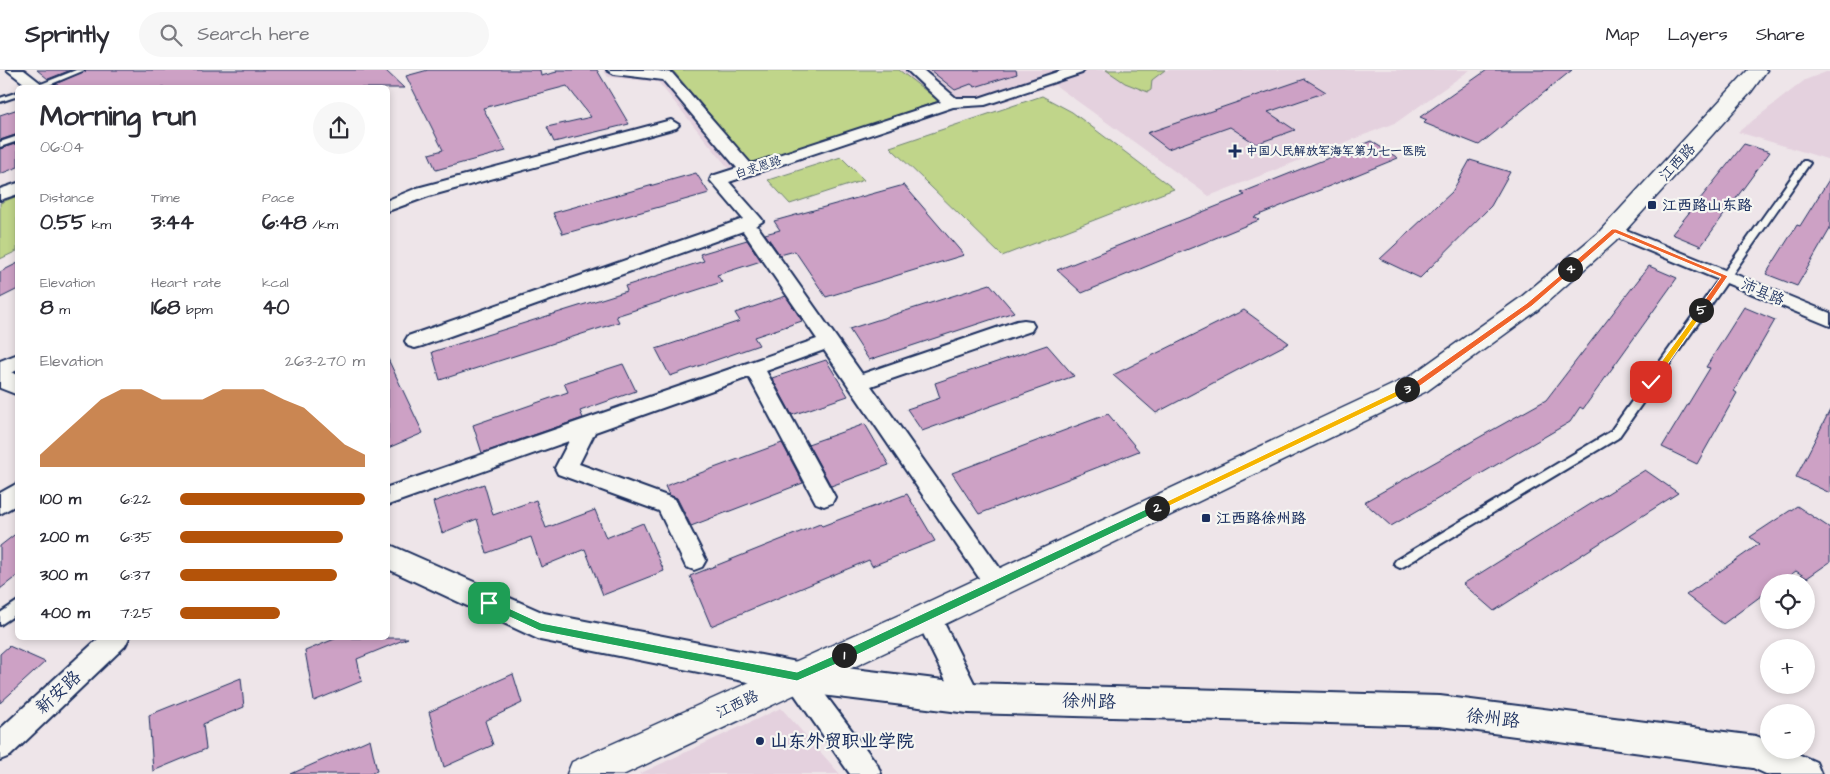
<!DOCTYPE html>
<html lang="en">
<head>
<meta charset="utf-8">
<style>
  :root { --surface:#fff; --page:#f7f7f7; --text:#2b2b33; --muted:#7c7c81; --line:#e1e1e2; --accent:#b45309 }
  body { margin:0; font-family:"Architects Daughter","LXGW WenKai TC",sans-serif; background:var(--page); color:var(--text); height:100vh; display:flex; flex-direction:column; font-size:19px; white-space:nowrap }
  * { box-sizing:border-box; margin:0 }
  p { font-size:16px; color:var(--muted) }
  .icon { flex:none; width:28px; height:28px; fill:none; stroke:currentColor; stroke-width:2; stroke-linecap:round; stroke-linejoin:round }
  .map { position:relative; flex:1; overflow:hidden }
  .sheet { position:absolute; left:15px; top:15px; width:375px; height:555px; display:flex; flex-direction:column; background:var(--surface); border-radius:8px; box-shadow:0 2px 8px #0003 }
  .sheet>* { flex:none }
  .buttons { position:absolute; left:1760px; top:504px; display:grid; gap:10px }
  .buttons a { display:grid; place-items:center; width:55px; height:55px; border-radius:50%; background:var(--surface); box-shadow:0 2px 8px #0003; font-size:25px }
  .pin { position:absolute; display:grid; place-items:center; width:42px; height:42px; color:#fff; margin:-21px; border-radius:10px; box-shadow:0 2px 8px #0006 }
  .km { position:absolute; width:25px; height:25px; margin:-12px; border-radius:50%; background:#222; color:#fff; font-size:14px; line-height:25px; text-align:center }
  .round { display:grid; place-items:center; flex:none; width:52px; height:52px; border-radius:26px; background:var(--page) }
  .overview { display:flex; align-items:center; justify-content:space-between; height:85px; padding:0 25px }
  h1 { font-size:28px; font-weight:800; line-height:38px }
  .stats { display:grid; grid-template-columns:repeat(3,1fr); gap:8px; height:85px; padding:5px 25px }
  .stats div { display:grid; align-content:center }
  .stats b { font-size:21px; font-weight:800 }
  .stats small { font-size:14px; font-weight:400 }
  .stats p { font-size:14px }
  .chart { height:140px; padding:10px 25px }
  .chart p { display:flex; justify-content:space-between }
  .chart svg { width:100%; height:90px; margin-top:5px; fill:var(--accent); opacity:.7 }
  ul { padding:0 25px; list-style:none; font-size:16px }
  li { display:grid; grid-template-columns:80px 60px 1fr; align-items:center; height:38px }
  li i { height:12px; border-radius:6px; background:var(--accent) }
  header { display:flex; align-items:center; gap:30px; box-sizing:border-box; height:70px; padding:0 25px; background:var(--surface); border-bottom:1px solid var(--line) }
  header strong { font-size:24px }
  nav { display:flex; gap:28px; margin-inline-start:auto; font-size:18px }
  .search { width:350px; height:45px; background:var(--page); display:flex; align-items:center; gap:12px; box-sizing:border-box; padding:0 18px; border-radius:28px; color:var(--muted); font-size:19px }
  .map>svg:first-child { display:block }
  .built { fill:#e4d1de }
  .green { fill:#c0d58a; stroke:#6e8274 }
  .building { fill:#cda1c5; stroke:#1b2f5e }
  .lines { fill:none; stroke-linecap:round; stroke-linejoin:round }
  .service-casing { stroke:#1b2f5e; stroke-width:4 }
  .minor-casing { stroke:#1b2f5e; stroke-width:4 }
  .tertiary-casing { stroke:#1b2f5e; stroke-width:4 }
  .secondary-casing { stroke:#1b2f5e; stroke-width:3 }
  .service { fill:#f6f6f2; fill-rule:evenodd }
  .minor { fill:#f6f6f2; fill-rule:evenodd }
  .tertiary { fill:#f6f6f2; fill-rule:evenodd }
  .secondary { fill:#f6f6f2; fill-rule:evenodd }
  .split-1 { fill:#22a559; stroke:#fff }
  .split-2 { fill:#22a559; stroke:#fff }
  .split-3 { fill:#f5b400; stroke:#fff }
  .split-4 { fill:#f0652b; stroke:#fff }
  .split-5 { fill:#f0652b; stroke:#fff }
  .split-6 { fill:#f5b400; stroke:#fff }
  .poi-dot { fill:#1b2f5e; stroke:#f6f6f2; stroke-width:2 }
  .labels { text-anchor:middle; stroke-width:4.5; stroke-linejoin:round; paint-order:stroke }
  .far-poi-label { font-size:12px; font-weight:bold; fill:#1b2f5e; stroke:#f6f6f2; text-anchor:start }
  .far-street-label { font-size:12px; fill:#1b2f5e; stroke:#f6f6f2 }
  .street-label { font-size:15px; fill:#1b2f5e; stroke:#f6f6f2 }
  .poi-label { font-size:15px; font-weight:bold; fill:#1b2f5e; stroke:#f6f6f2; text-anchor:start }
  .near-street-label { font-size:18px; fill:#1b2f5e; stroke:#f6f6f2 }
  .near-poi-label { font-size:18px; font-weight:bold; fill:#1b2f5e; stroke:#f6f6f2; text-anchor:start }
</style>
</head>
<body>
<header>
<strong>Sprintly</strong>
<div class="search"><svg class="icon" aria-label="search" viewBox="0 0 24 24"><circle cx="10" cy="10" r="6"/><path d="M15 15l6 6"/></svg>Search here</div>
<nav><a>Map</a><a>Layers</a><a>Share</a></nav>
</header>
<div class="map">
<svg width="1830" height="704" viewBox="0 0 1830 704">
  <rect width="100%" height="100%" fill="#eee5e9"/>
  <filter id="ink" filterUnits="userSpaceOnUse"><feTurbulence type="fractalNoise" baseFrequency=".02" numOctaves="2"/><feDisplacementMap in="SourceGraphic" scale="10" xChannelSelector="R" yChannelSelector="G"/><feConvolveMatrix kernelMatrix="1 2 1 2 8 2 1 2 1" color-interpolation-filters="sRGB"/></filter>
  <g filter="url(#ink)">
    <g class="built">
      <polygon points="603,0 1470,0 1397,52 1209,126 1055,15 993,35 949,39 739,111 658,12 608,7"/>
      <polygon points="1826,2 1830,2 1830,90 1738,62 1805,10"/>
      <polygon points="781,638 840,704 639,704"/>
    </g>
    <g class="green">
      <polygon points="653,0 899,0 939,31 752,94 674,2"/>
      <polygon points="1106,0 1165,0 1152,10 1151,20 1148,22 1125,13"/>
      <polygon points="1042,26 1072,42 1174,119 1002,186 890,77"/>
      <polygon points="841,87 864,110 790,134 768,110"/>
      <polygon points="17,126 17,181 0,189 0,133"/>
    </g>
    <g class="building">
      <polygon points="37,0 71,0 48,9"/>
      <polygon points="87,0 385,0 404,18 59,18 55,14"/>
      <polygon points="428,0 540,0 541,6 557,2 556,0 597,0 629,54 554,72 547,57 591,47 567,16 483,38 506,81 436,100 429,84 443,80 406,6"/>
      <polygon points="930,0 1016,0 1017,4 975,17 971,14 955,20"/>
      <polygon points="1487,0 1572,0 1479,75 1424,53 1427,50 1420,47"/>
      <polygon points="1305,9 1326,22 1268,42 1295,60 1256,74 1230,57 1168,79 1147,63"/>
      <polygon points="18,39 18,64 0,70 0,45"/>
      <polygon points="1371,71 1398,88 1254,147 1259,150 1082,223 1057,200 1245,125 1241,123"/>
      <polygon points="18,73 18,97 0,104 0,79"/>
      <polygon points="1744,74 1770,82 1701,176 1672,164"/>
      <polygon points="1470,90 1510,102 1491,136 1420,208 1380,189 1452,122"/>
      <polygon points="696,103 709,123 563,164 553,143"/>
      <polygon points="1830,108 1830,159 1797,216 1766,204 1797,155 1800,156"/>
      <polygon points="904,115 964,185 826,227 795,181 780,185 765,164 780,160 774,151"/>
      <polygon points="747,170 761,191 717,205 722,212 616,246 619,252 440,310 432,282 627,221 625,216 704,191 700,184"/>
      <polygon points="18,193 18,219 0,228 0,202"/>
      <polygon points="1649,196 1677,208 1583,339 1580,337 1570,352 1391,456 1364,432 1546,330"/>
      <polygon points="990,214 1014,242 869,290 849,259"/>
      <polygon points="786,226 802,251 754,267 759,275 670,306 656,279 740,251 735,243"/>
      <polygon points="1744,237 1775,250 1734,321 1737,323 1697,394 1662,377 1710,298 1706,297"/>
      <polygon points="1244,240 1289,273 1156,343 1113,305"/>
      <polygon points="1047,275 1074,306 922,361 907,339 940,328 935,313"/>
      <polygon points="388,289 423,363 388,378"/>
      <polygon points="826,290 848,326 792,345 772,308"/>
      <polygon points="623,294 636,321 580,341 583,348 482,383 473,355 568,322 564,313"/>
      <polygon points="1830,340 1830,423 1796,407"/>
      <polygon points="1108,344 1139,381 979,444 952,403"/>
      <polygon points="865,354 889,395 831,416 808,374"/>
      <polygon points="782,373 803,413 691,456 677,428 669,425 665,416"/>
      <polygon points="1645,400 1678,423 1494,541 1463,514"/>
      <polygon points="484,414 493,445 536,430 546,458 595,440 606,468 643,453 664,501 603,525 585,479 541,497 531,467 487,483 477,449 442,463 433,432"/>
      <polygon points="907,424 935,471 872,496 869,490 711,556 690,506 820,454 822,456"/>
      <polygon points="1797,436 1830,458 1830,492 1807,508 1796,501 1780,512 1769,512 1769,520 1723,554 1686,525 1759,474 1750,467"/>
      <polygon points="18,462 18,505 0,519 0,476"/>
      <polygon points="337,568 408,568 357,589 362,611 314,631 305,581"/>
      <polygon points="9,576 45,592 0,633 0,584"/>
      <polygon points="513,604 522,633 485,651 493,675 444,697 429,642"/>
      <polygon points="241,608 244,637 203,654 206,679 153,701 149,645"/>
      <polygon points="370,669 377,701 369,704 291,704"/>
    </g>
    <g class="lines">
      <defs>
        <g id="service">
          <polygon points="76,0 85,0 42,18 31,18"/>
          <polygon points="18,22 18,26 0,32 0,28"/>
          <polygon points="18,66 18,71 0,77 0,72"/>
          <polygon points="1803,91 1806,91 1810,93 1618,368 1404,496 1400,498 1396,496 1394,493 1396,490 1610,362"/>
          <polygon points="18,531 18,543 0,555 0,543"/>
        </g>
        <g id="minor">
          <polygon points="7,0 24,0 47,18 30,18"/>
          <polygon points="607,0 652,0 672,3 751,94 941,32 907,0 923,0 956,28 979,28 1063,0 1084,0 1082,3 985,35 953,37 729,112 760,147 763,151 755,156 758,157 862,304 1017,251 1024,250 1031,251 1034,256 1031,261 871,316 1006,507 1009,514 1006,521 997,524 988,521 824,280 766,301 835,427 832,433 824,436 816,433 749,307 595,362 579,394 675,429 706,490 702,497 694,500 686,497 659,441 558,404 555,398 569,371 388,435 388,417 817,269 743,161 422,276 415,278 408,276 405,271 408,266 743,149 710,110 712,106 737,98 663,10 614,4"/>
          <polygon points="671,50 679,55 676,58 429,126 388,141 388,130 417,118"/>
          <polygon points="18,113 18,124 0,130 0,119"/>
          <polygon points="1614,155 1830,243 1830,256 1608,164 1605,160 1608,156"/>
          <polygon points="18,284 18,300 0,307 0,291"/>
          <polygon points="18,413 18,434 0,444 0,423"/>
          <polygon points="928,536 937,539 977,619 981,628 977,637 968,640 959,637 915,547 919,539"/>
          <polygon points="99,568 129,568 125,576 10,686 0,690 0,659"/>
          <polygon points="797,595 806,599 877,694 881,704 850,704 788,615 784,607 788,599"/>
        </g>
        <g id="tertiary">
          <polygon points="0,298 18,305 18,325 0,318"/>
          <polygon points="388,474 544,543 797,592 968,613 1440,626 1756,666 1769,671 1769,680 1789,680 1816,692 1821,704 1766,704 1753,698 1440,656 968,643 797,622 540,570 388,499"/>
        </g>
        <polygon id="secondary" points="1748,0 1767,0 1751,22 1615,172 1538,240 1427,321 939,557 625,704 567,704 572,692 917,537 1409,307 1520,228 1599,162"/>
      </defs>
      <use href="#service" class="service-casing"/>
      <use href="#minor" class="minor-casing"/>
      <use href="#tertiary" class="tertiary-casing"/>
      <use href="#secondary" class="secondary-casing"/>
      <use href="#service" class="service"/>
      <use href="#minor" class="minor"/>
      <use href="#tertiary" class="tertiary"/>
      <use href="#secondary" class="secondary"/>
    </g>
  </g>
  <polygon class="split-1" points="489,529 541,553 797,602 844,581 849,585 848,589 797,611 540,561 486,536 484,533"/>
  <polygon class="split-2" points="1157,434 1162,438 1161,440 848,589 841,589 841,582"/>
  <polygon class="split-3" points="1407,316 1410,319 1409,321 1161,440 1154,440 1153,438"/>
  <polygon class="split-4" points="1570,197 1572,201 1532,236 1420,316 1404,321 1404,317 1415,312 1527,233"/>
  <polygon class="split-5" points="1612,159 1616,159 1728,206 1704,241 1699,241 1699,238 1721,207 1615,163 1572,201 1567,201 1567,198"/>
  <polygon class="split-6" points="1701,237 1705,240 1654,314 1648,314 1648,310"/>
  <g class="poi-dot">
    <path d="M1232.5 73.5h5v5h5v5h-5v5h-5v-5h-5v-5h5z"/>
    <rect x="1647" y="130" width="10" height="10" rx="2.5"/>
    <rect x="1201" y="443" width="10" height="10" rx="2.5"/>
    <circle cx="760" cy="671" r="5"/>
  </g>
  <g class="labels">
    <g class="far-poi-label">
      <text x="1246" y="85">中国人民解放军海军第九七一医院</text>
    </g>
    <g class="far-street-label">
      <text transform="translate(758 97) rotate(-18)" y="4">白求恩路</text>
    </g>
    <g class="street-label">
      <text transform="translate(1677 92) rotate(-47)" y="5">江西路</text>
      <text transform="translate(1763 222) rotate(23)" y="5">沛县路</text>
      <text transform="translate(737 634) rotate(-25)" y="5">江西路</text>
    </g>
    <g class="poi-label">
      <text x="1662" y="140">江西路山东路</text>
      <text x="1216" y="453">江西路徐州路</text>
    </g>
    <g class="near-street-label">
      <text transform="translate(58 622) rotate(-43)" y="6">新安路</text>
      <text transform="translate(1089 631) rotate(2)" y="6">徐州路</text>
      <text transform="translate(1493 648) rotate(7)" y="6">徐州路</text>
    </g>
    <g class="near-poi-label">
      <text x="770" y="677">山东外贸职业学院</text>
    </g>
  </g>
</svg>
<div class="buttons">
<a><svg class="icon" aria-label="locate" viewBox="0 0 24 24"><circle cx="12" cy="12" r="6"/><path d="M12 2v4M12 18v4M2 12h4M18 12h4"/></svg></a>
<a>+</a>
<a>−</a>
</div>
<div class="pin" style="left:489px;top:533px;background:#1e9e55"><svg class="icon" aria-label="arrive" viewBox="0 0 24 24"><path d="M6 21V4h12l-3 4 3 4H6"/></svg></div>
<div class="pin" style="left:1651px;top:312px;background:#d93025"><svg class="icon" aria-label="check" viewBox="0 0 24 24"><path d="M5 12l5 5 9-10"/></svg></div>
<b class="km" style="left:844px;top:585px">1</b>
<b class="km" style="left:1157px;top:438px">2</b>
<b class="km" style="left:1407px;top:319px">3</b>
<b class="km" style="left:1570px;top:199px">4</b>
<b class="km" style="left:1701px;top:240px">5</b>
<section class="sheet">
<div class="overview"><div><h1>Morning run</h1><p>06:04</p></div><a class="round"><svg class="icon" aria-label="share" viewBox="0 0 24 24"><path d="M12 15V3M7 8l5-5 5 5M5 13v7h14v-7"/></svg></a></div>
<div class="stats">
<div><p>Distance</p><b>0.55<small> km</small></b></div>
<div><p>Time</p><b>3:44</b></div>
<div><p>Pace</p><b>6:48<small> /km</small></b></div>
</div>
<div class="stats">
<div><p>Elevation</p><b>8<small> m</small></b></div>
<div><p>Heart rate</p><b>168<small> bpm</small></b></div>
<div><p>kcal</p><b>40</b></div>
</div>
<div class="chart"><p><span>Elevation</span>263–270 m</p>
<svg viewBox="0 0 160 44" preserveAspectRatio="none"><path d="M0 44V38L10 29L20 20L30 11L40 6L50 6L60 11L70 11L80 11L90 6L100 6L110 6L120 11L130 15L140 24L150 33L160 38V44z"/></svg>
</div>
<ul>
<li><b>100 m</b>6:22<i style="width:100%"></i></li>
<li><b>200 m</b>6:35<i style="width:88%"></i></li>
<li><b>300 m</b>6:37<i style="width:85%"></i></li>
<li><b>400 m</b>7:25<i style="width:54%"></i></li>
</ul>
</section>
</div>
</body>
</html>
